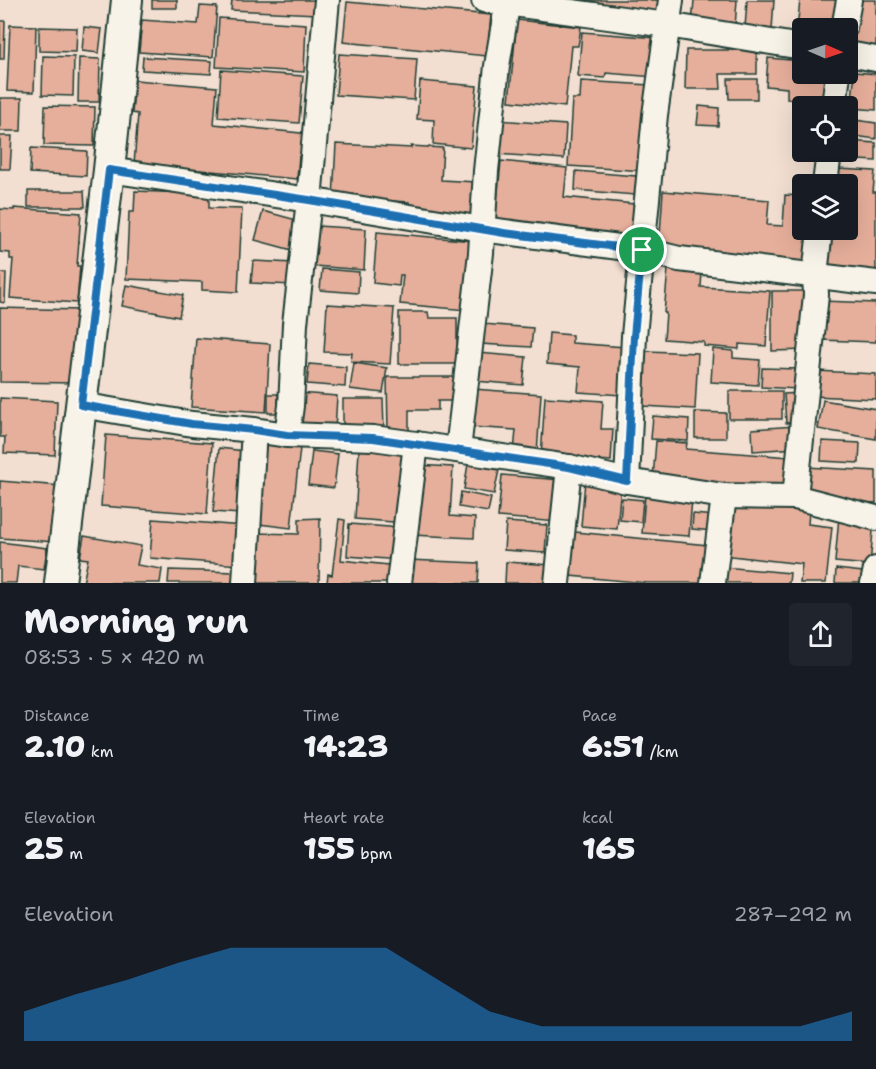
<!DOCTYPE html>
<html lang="en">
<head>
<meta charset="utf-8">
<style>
  :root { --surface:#171b24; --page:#20242c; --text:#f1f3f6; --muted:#9ea1a6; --accent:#1f6fb2 }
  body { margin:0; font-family:"Shantell Sans",sans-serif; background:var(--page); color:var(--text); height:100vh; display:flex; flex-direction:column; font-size:22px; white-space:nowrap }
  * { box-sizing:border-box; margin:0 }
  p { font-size:20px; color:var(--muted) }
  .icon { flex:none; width:33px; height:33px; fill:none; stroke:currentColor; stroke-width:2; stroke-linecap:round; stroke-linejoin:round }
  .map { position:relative; height:583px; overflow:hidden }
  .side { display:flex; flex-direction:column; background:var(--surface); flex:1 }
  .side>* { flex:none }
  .needle { width:39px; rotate:92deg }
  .tools { position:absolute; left:792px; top:18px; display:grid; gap:12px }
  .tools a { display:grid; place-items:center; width:66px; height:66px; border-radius:6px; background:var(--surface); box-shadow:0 6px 24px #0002; font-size:30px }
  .pin { position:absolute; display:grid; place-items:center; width:51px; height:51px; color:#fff; margin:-26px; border:3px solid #fff; border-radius:50%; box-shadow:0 2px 6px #0007 }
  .round { display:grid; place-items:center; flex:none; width:63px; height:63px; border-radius:6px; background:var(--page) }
  .overview { display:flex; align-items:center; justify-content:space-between; height:102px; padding:0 24px }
  h1 { font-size:33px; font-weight:800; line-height:45px }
  .figures { display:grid; grid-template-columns:repeat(3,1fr); gap:9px; height:102px; padding:6px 24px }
  .figures div { display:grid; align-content:center }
  .figures b { font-size:30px; font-weight:800 }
  .figures small { font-size:16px; font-weight:400 }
  .figures p { font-size:16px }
  .chart { height:168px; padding:12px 24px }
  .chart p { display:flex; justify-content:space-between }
  .chart svg { width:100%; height:108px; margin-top:6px; fill:var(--accent); opacity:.7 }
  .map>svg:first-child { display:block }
  .building { fill:#e6af9b; stroke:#1f3d34; stroke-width:1.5 }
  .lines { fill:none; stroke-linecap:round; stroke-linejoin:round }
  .minor-casing { stroke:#1f3d34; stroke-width:28 }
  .tertiary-casing { stroke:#1f3d34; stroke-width:34 }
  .minor { stroke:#f7f3e8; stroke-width:24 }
  .tertiary { stroke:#f7f3e8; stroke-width:30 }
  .route-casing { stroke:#fff; stroke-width:12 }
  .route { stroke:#1f6fb2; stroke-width:8 }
</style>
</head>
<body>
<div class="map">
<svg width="876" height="583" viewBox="0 0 876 583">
  <rect width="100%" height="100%" fill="#f2dfd1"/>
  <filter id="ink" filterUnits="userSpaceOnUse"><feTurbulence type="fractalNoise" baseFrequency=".0167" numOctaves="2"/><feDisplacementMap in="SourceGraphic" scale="12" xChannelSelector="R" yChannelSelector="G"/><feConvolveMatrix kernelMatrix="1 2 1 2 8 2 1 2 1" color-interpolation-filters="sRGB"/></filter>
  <g filter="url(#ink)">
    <g class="building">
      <rect x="152" y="0" width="25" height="8"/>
      <polygon points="232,0 318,0 317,14 231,10"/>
      <polygon points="541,0 663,0 660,17"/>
      <polygon points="694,0 737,0 735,27 692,24"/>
      <polygon points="747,0 774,0 772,30 745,28"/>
      <polygon points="800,0 839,0 837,28 802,28 802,40 796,40"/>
      <polygon points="857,0 876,0 876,50 852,48"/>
      <polygon points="347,2 491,15 487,56 343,42"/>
      <polygon points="200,6 217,7 213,57 139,52 142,20 198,24"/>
      <polygon points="219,18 306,24 304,72 216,67"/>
      <polygon points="517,20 581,27 578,46 571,46 565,107 509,101"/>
      <polygon points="0,21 5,21 4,59 0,59"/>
      <polygon points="10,25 36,26 34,92 7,91"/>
      <polygon points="39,27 77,28 76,52 39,51"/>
      <polygon points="84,27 102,29 99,53 82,51"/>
      <polygon points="582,32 658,38 655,77 606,73 605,78 578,76"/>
      <polygon points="686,50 757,50 757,74 720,74 721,89 685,89"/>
      <polygon points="339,54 417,59 414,100 336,95"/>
      <polygon points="43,56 74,57 73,96 42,95"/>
      <polygon points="143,57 212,61 211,74 142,70"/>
      <polygon points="79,58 100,59 99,102 78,102"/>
      <polygon points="768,58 802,61 802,74 831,74 829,102 787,99 787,88 766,86"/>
      <polygon points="221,70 303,76 299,123 218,117"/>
      <polygon points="855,72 876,74 876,110 851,108"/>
      <polygon points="728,79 757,79 757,99 729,99"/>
      <polygon points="135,80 217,87 214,124 310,134 308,157 299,156 297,179 134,164 138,114 132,113"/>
      <polygon points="420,81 477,86 471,148 433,144 434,120 417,119"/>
      <polygon points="581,81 650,85 645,171 568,166 572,99 580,99"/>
      <polygon points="0,98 22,98 21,131 0,131"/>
      <polygon points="45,106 95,107 94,146 44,145"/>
      <polygon points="699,106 719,108 718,126 697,125"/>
      <polygon points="848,119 876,123 876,139 848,135"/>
      <polygon points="498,120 566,125 564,159 496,154"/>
      <polygon points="0,136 12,136 10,169 0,169"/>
      <polygon points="848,141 876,143 876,161 843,159 844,152 848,152"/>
      <polygon points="336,144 411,148 411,146 443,148 441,180 476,182 474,217 408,213 409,202 333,198"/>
      <polygon points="31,148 87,151 86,176 30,173"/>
      <polygon points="501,161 567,168 564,197 634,204 631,235 495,223"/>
      <polygon points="838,169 875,171 873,192 876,192 876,277 819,274 821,238 833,238 834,230 848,230 848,184 837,184"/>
      <polygon points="576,171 636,176 635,195 575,190"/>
      <polygon points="28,191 84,191 85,207 28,207"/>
      <polygon points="135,191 209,194 209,208 242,209 238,292 202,290 202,282 126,279 129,212 134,212"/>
      <polygon points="663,191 769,200 767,225 783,226 785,195 802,196 802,230 813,230 809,268 659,249"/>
      <polygon points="14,208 81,213 77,266 80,266 77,303 10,298 13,259 10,259 10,253 0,252 0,209 14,210"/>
      <polygon points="263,211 300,221 292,250 255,240"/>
      <polygon points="317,226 366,229 364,270 314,266"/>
      <polygon points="377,232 473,241 467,310 400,304 403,275 400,275 399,286 373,283"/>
      <polygon points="253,261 294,263 293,285 251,283"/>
      <polygon points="322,269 359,272 358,293 320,290"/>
      <polygon points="668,269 702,272 701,287 770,291 766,346 739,344 739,349 704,346 704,342 664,339 666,313 664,313"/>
      <polygon points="0,273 6,273 5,303 0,302"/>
      <polygon points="126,285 183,295 179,317 122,306"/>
      <polygon points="772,291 807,291 807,350 772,351"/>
      <polygon points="821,301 876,303 876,342 820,340"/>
      <polygon points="327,304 394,308 390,364 351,362 352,353 324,352"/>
      <polygon points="0,308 79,310 77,383 0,382"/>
      <polygon points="399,312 428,312 429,318 457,318 457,364 399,364"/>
      <polygon points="483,324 533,328 531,347 481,344"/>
      <polygon points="549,333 572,335 572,343 625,347 622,395 578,392 580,367 547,364"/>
      <polygon points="196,338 270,344 266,412 191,407"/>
      <polygon points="713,349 733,351 733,358 760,360 758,385 711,382"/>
      <polygon points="646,351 698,353 695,409 643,406"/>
      <polygon points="477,353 526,357 523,385 475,381"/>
      <polygon points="354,363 387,368 383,393 350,389"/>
      <polygon points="309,364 346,367 345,387 307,384"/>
      <polygon points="762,368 799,369 798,389 761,387"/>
      <polygon points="816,371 876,374 876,399 814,396"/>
      <polygon points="387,377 457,377 457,401 438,401 438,410 409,410 409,433 388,433"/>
      <polygon points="473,389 541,394 537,454 514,452 516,430 470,427"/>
      <rect x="729" y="391" width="53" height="28"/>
      <polygon points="298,393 337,396 335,430 296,427"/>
      <polygon points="800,393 802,422 786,423 784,394"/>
      <rect x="268" y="394" width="10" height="19"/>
      <polygon points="545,397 603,401 601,429 613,429 611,461 541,456"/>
      <polygon points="0,398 57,401 55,455 4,453 5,437 0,437"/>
      <polygon points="343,399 383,399 384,430 343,430"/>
      <polygon points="823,400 876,409 876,439 818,429"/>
      <polygon points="695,412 726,413 726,438 695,438"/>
      <polygon points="653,416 689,419 688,441 651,439"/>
      <polygon points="796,426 797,448 753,451 752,429"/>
      <polygon points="106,435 212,443 207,514 101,506"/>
      <polygon points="656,441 687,443 686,449 790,457 787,489 653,478"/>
      <polygon points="822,441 860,443 859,463 821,461"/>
      <polygon points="260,444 300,448 291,528 251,523"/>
      <polygon points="219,448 245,451 240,514 213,512"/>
      <polygon points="359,450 410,454 406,523 355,519"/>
      <polygon points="312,451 338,454 334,488 308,485"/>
      <polygon points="468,464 499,470 494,494 464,489"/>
      <polygon points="416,465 453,467 450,516 475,518 474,538 412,535"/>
      <polygon points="806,467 876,471 876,503 804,498"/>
      <polygon points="502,475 561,480 558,522 498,517"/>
      <polygon points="0,481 61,486 56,542 0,538"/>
      <polygon points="585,481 621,484 617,529 581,526"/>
      <polygon points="461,492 491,498 488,512 459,507"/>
      <polygon points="645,495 692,498 689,536 642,533"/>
      <polygon points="622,498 643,500 641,522 620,520"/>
      <polygon points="729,503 809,512 808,524 832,527 826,583 800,583 802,564 723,555"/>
      <polygon points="693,514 715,516 714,531 692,529"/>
      <polygon points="839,516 874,520 870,565 835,562"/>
      <polygon points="320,518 319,583 254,583 255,533 299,534 299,519"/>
      <polygon points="153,519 243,526 240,565 150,558"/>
      <polygon points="339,519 345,520 341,560 398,566 396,583 327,583 328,574 332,575"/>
      <polygon points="506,522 547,525 545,553 504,550"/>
      <polygon points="349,524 402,528 400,560 347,556"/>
      <polygon points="575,532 708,545 705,583 647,583 570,576 572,550 573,550"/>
      <polygon points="84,536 141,546 137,565 162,569 160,583 83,583 88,559 80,558"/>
      <polygon points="0,542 47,548 44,569 18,566 16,583 0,583"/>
      <polygon points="408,560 479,563 478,583 407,583"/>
      <polygon points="506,562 552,565 551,583 505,583"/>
      <polygon points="723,567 790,573 789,583 722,583"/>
      <polygon points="836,569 863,572 862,583 835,583"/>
      <polygon points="169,570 235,572 235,583 168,583"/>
    </g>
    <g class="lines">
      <defs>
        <g id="minor">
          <polyline points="484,0 667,25 802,47"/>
          <polyline points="844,28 849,0"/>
          <polyline points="848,54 876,59"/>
          <polyline points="834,106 838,74"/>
          <polyline points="109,170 309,200 482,229 642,250 679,259 876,283"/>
          <polyline points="825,184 829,152"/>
          <polyline points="81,405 192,424 254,430 287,435 373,438 416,444 569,467 627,481 724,496 795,497 876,518"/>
          <polyline points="287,435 291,406 295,324 309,200 327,0"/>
          <polyline points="458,450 481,253 486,171 497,66 508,0"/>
          <polyline points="627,481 634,336 655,115 671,0"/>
          <polyline points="795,497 816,295 815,275 820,230"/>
          <polyline points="245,583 254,430"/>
          <polyline points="399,583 416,444"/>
          <polyline points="557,583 569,467"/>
          <polyline points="713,583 724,496"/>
          <polyline points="873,583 876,569"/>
        </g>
        <polyline id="tertiary" points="60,583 109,170 127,0"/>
      </defs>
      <use href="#minor" class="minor-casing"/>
      <use href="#tertiary" class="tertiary-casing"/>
      <use href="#minor" class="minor"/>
      <use href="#tertiary" class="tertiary"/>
    </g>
  </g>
  <g class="lines" filter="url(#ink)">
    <defs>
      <polygon id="route" points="109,170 309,200 504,233 642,250 634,336 627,481 569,467 373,438 287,435 254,430 192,424 81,405"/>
    </defs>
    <use href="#route" class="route-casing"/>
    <use href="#route" class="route"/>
  </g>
</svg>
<div class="tools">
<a><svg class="needle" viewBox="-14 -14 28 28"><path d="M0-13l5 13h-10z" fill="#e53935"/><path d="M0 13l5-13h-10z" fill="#9ea1a6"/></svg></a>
<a><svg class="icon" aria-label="locate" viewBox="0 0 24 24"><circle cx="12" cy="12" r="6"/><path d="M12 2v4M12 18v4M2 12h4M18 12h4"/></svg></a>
<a><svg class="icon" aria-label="layers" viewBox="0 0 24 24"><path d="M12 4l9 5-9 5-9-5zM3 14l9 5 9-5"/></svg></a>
</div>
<div class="pin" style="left:642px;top:250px;background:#1e9e55"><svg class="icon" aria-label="arrive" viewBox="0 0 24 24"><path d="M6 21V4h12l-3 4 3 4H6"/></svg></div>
</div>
<section class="side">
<div class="overview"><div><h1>Morning run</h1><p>08:53 · 5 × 420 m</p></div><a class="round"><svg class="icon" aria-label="share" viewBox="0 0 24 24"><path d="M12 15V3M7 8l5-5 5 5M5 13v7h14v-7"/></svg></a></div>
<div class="figures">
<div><p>Distance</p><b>2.10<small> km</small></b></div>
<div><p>Time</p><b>14:23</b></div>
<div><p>Pace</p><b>6:51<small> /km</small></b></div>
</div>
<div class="figures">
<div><p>Elevation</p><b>25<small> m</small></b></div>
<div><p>Heart rate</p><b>155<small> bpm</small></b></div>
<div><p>kcal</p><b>165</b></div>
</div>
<div class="chart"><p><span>Elevation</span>287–292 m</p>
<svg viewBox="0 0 160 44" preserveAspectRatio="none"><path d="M0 44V32L10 25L20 19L30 12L40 6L50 6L60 6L70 6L80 19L90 32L100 38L110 38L120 38L130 38L140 38L150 38L160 32V44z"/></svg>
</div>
</section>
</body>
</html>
